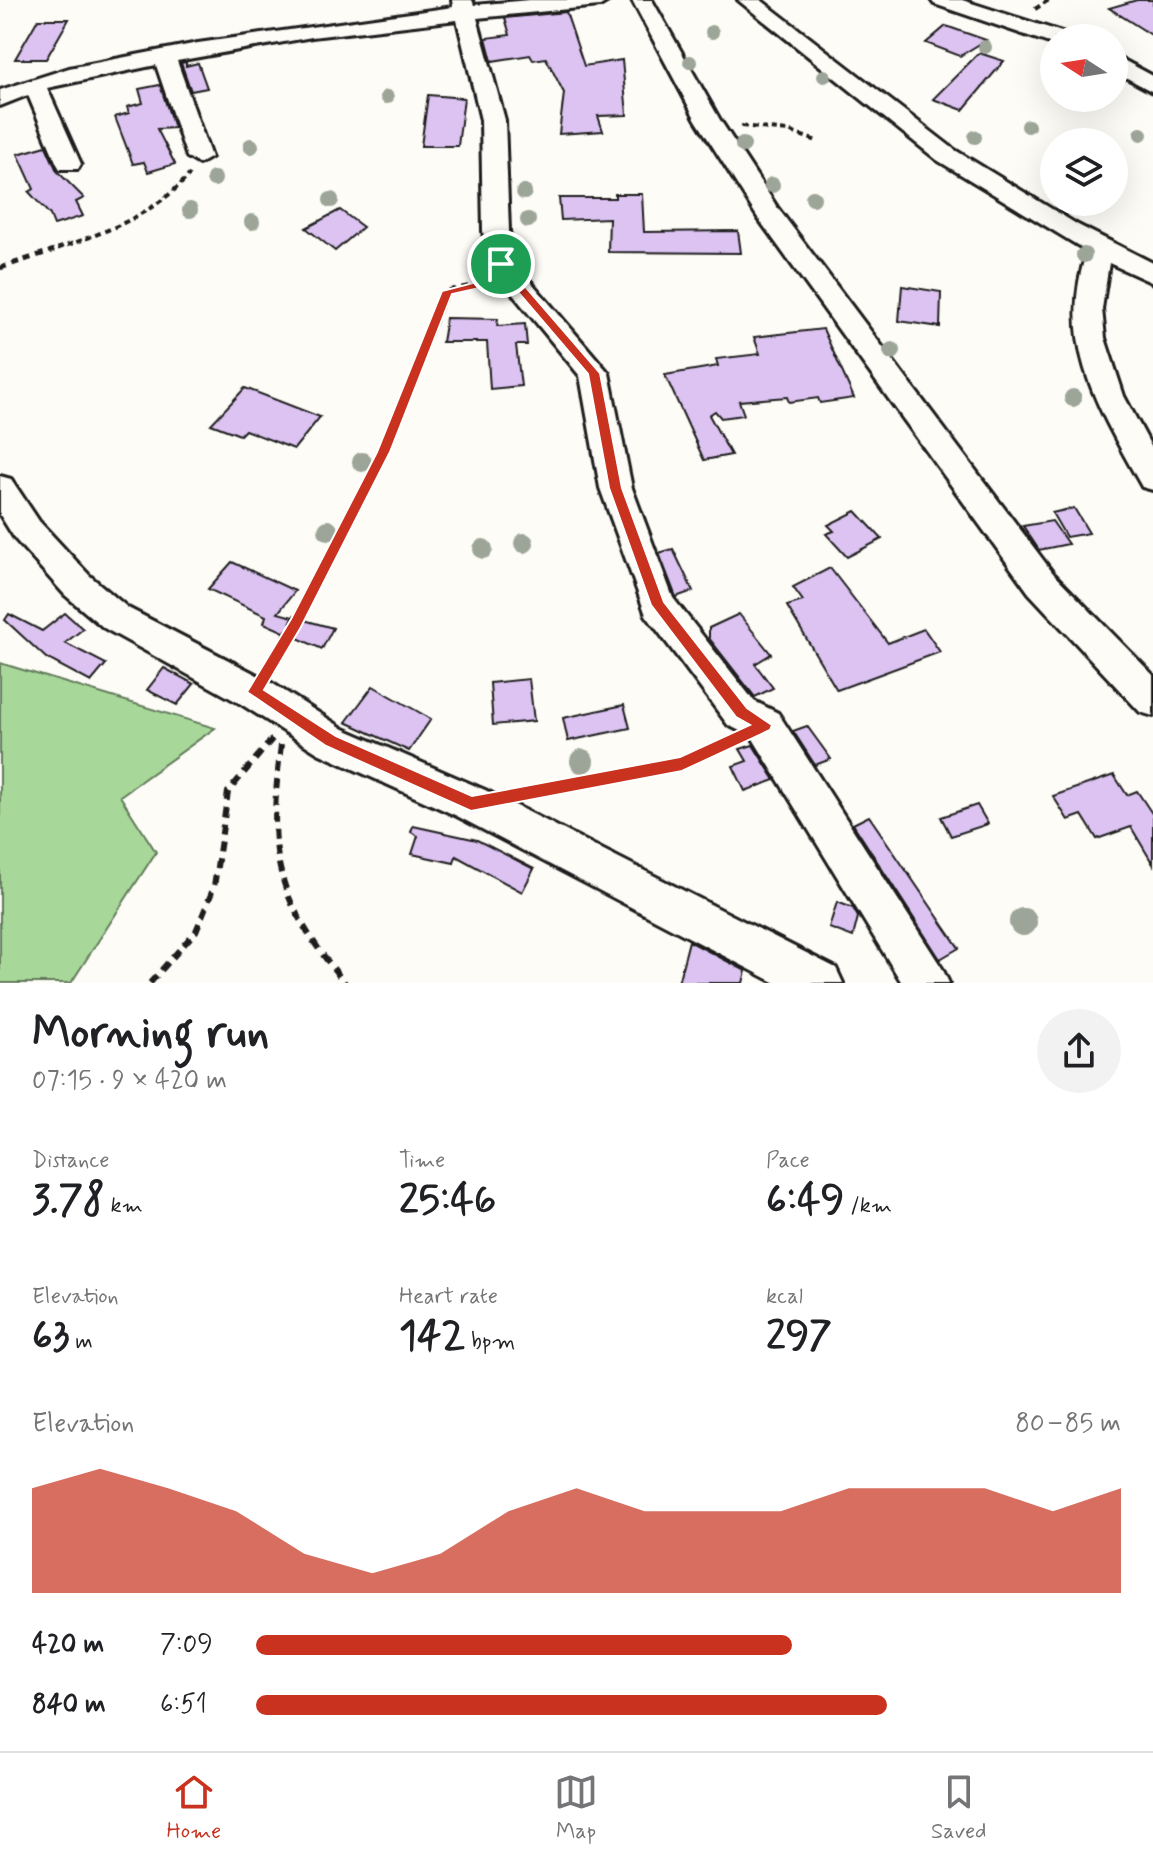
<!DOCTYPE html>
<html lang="en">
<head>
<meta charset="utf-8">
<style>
  :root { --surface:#fff; --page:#f2f2f2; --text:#202124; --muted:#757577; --line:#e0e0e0; --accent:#c8321e }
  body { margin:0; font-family:Mynerve,sans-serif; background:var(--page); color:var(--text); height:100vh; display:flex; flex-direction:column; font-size:30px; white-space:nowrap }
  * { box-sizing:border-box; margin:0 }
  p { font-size:26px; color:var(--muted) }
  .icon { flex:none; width:44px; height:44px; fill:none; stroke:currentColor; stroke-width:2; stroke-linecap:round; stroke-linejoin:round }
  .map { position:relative; height:983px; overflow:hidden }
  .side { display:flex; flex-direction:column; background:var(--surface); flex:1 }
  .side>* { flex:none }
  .needle { width:52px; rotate:282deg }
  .fabs { position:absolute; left:1040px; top:24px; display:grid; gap:16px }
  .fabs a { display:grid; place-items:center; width:88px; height:88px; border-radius:50%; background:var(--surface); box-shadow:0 8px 32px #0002; font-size:40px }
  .pin { position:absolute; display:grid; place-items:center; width:68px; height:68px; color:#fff; margin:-34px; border:4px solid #fff; border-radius:50%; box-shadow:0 2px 8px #0007 }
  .round { display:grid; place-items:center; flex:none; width:84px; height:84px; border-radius:42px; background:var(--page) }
  .summary { display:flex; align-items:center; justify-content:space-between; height:136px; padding:0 32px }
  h1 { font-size:44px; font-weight:800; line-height:60px }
  .figures { display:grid; grid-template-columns:repeat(3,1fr); gap:12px; height:136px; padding:8px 32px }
  .figures div { display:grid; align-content:center }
  .figures b { font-size:40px; font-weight:800 }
  .figures small { font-size:22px; font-weight:400 }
  .figures p { font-size:22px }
  .chart { height:224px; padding:16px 32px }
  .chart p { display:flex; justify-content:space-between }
  .chart svg { width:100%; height:144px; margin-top:8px; fill:var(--accent); opacity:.7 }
  ul { padding:0 32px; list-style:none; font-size:26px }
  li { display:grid; grid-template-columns:128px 96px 1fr; align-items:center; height:60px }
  li i { height:20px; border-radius:10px; background:var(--accent) }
  .tabs { display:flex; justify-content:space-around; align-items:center; height:112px; border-top:2px solid var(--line); background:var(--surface); font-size:22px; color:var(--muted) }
  .tabs a { display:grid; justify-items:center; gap:4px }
  .tabs .current { color:var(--accent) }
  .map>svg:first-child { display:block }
  .green { fill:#a7d899; stroke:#627a5a; stroke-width:2 }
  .building { fill:#dcc3f2; stroke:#1c1c1c; stroke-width:2 }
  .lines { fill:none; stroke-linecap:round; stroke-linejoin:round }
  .minor-casing { stroke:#1c1c1c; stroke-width:6 }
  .path-far2 { stroke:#1c1c1c; stroke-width:4; stroke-dasharray:6 4; stroke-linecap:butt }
  .path-far1 { stroke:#1c1c1c; stroke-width:5; stroke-dasharray:7 6; stroke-linecap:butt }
  .path { stroke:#1c1c1c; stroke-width:6; stroke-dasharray:10 7; stroke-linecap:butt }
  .minor { fill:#fdfcf7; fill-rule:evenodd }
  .tree { fill:#9ca597 }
  .route { fill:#c8321e; stroke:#fff; stroke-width:2; fill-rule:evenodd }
</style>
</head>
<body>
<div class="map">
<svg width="1153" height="983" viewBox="0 0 1153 983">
  <rect width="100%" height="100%" fill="#fdfcf7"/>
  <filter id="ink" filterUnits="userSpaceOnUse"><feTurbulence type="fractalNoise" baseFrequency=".0125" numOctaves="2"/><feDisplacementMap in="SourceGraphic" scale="16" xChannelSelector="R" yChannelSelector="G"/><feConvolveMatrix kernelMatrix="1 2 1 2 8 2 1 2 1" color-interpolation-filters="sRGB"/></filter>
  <g filter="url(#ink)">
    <polygon class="green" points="0,663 215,728 120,796 156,852 71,983 0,983"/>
    <g class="building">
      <polygon points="1137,0 1153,0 1153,36 1109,8"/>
      <polygon points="566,12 584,66 622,60 627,115 598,116 603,131 559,134 564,93 546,58 533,60 530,55 492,61 486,38 510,35 505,18"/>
      <polygon points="38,19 69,19 46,59 15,59"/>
      <polygon points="946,26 986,40 960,56 926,43"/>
      <polygon points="979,53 1004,61 963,110 933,99"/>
      <polygon points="186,62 186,66 198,63 207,88 191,91 181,63"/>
      <polygon points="160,85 174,128 157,129 175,164 148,172 144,162 133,164 115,117 129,113 127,107 143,103 139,89"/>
      <polygon points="428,95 464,98 458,146 421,146"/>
      <polygon points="46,146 57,171 84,198 76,202 83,216 54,225 50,215 29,192 34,189 18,154"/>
      <polygon points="615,194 642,194 644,232 738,231 741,253 608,252 609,218 561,220 559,198 615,198"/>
      <polygon points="340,210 363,227 335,251 306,228"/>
      <polygon points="902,286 941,292 940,327 899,321"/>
      <polygon points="446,318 498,319 497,326 525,324 527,345 516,345 521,386 490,389 487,342 442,342"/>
      <polygon points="823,329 854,398 820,403 818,398 789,402 787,397 739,401 744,415 721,418 715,411 709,415 731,455 704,460 665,375 718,366 716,359 760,354 754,337"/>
      <polygon points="245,388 320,417 294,449 245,430 240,435 211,424"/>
      <polygon points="1074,508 1089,533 1066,537 1052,513"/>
      <polygon points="856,511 882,539 847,557 826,534 834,531 828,525"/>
      <polygon points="1052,521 1068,544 1039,550 1023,526"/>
      <polygon points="673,549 693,591 676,597 659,553"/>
      <polygon points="232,562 295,591 278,613 333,628 322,649 264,623 266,616 208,589"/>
      <polygon points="830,568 888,643 924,629 940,652 837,690 787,606 803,601 793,587"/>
      <polygon points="65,613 83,629 65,643 106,664 91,682 46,658 5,620 9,614 42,631"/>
      <polygon points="739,614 771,654 755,664 773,688 755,697 709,638 709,628"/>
      <polygon points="164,668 194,684 177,705 147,690"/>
      <polygon points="529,679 534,721 493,725 490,683"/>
      <polygon points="373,686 431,719 409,751 346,722"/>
      <polygon points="624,705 630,728 568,741 563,718"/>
      <polygon points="807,726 831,759 815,765 793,731"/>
      <polygon points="753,745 775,780 745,791 733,766 747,761 740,749"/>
      <polygon points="1114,775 1127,795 1137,791 1153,815 1153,864 1131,827 1097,839 1082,815 1068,820 1053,796"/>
      <polygon points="977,805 988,824 951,836 941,817"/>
      <polygon points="869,816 959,948 940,959 853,824"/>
      <polygon points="413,826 477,840 534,869 522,892 456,856 454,863 412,854 418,836 411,832"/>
      <polygon points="837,902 853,908 858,917 853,937 829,928"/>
      <polygon points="689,941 746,971 743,983 678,983"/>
    </g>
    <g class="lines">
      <defs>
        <g id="minor">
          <polygon points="452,0 472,0 474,5 529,0 610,0 600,6 477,18 505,120 509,231 514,262 609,373 632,488 673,598 754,701 778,713 942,968 949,983 902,983 752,737 728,725 646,615 600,488 580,376 488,264 483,231 481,120 457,20 312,37 177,61 211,157 199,164 187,157 156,65 47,88 81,164 78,169 60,169 57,164 28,95 0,106 0,90 69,68 198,43 453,7"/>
          <polygon points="632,0 652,0 720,120 777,207 1053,573 1153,675 1153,716 1140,712 1029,593 758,218 696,120"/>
          <path d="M738,0H761L955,150L1078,225L1153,263V283L1109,263L1102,309L1105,338L1124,396L1153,450V490L1142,487C1098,408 1056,342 1087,251L937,160Z"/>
          <polygon points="931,0 962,0 1065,33 1068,38 1054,38 1054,44 1049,43 934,4"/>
          <polygon points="1114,55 1153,76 1153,92 1114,71"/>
          <polygon points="0,476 11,479 39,521 89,575 128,608 267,680 344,729 485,790 836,968 843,983 776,983 457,816 318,753 241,704 104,628 65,595 15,539 0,515"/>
        </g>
      </defs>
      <use href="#minor" class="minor-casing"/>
      <g class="path-far2">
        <polyline points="1035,9 1049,0"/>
        <polyline points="741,126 788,131 817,141"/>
        <path d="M48,252C100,234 153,217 190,174"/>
      </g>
      <g class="path-far1">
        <polyline points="0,268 54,250"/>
        <polyline points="319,573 383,452 447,291 486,283"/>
      </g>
      <g class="path">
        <polyline points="268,669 320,571"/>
        <path d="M281,745C267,855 274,897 345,983"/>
        <polyline points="524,793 682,764 729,740"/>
        <polyline points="150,983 196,931 214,887 228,792 273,738"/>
      </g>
      <use href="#minor" class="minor"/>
    </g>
    <g class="tree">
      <circle cx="712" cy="32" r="7"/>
      <circle cx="985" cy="47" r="7"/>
      <circle cx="690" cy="62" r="7"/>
      <circle cx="824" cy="76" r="7"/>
      <circle cx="387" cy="97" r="7"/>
      <circle cx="1028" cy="126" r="7"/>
      <circle cx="1141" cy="134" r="7"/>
      <circle cx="975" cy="137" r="7"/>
      <circle cx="743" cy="145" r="8"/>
      <circle cx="251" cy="146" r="8"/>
      <circle cx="214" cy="179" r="8"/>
      <circle cx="772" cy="185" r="8"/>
      <circle cx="524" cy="192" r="8"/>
      <circle cx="813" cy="198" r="8"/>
      <circle cx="331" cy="200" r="8"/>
      <circle cx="190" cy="210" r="8"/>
      <circle cx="528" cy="220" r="8"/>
      <circle cx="252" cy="222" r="8"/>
      <circle cx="1084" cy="255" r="8"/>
      <circle cx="892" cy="351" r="9"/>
      <circle cx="1073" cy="398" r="9"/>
      <circle cx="362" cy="462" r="10"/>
      <circle cx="328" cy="530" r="10"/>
      <circle cx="524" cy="543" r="10"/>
      <circle cx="483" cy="549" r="10"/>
      <circle cx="582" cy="761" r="12"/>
      <circle cx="1023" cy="922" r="14"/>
    </g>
  </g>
  <path class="route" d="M497,262H504L600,373L622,488L664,602L747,708L772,725L770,730L682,771L471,811L326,746L247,692L291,619L377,452L442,291L485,280ZM501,272L588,374L609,488L651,605L736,717L750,725L680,757L472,796L336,736L264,690L301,627L390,452L452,294L493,285Z"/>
</svg>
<div class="fabs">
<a><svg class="needle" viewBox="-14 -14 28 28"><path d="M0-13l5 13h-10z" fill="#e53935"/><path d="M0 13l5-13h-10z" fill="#757577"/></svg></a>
<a><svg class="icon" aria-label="layers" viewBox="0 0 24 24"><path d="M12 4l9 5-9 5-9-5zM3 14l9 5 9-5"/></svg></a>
</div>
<div class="pin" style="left:501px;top:264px;background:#1e9e55"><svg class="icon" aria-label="arrive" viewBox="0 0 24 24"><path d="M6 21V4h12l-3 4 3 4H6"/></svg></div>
</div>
<section class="side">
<div class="summary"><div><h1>Morning run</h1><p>07:15 · 9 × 420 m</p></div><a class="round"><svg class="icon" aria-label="share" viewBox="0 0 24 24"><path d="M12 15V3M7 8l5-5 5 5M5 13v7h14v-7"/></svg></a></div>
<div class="figures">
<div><p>Distance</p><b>3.78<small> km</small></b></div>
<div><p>Time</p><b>25:46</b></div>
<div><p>Pace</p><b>6:49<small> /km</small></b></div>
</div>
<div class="figures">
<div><p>Elevation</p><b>63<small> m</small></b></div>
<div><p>Heart rate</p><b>142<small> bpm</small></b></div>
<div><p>kcal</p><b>297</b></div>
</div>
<div class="chart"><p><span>Elevation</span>80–85 m</p>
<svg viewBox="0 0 160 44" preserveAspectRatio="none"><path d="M0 44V12L10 6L20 12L30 19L40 32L50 38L60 32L70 19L80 12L90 19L100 19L110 19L120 12L130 12L140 12L150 19L160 12V44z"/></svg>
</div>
<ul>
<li><b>420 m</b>7:09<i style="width:62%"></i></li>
<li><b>840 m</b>6:51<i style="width:73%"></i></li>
</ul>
</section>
<nav class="tabs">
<a class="current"><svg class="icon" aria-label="home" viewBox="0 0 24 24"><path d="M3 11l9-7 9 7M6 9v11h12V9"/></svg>Home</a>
<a><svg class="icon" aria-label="map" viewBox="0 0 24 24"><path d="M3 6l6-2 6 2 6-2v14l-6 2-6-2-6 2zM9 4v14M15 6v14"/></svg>Map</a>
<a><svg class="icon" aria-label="saved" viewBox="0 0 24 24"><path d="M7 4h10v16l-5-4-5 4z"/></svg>Saved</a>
</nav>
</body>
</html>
